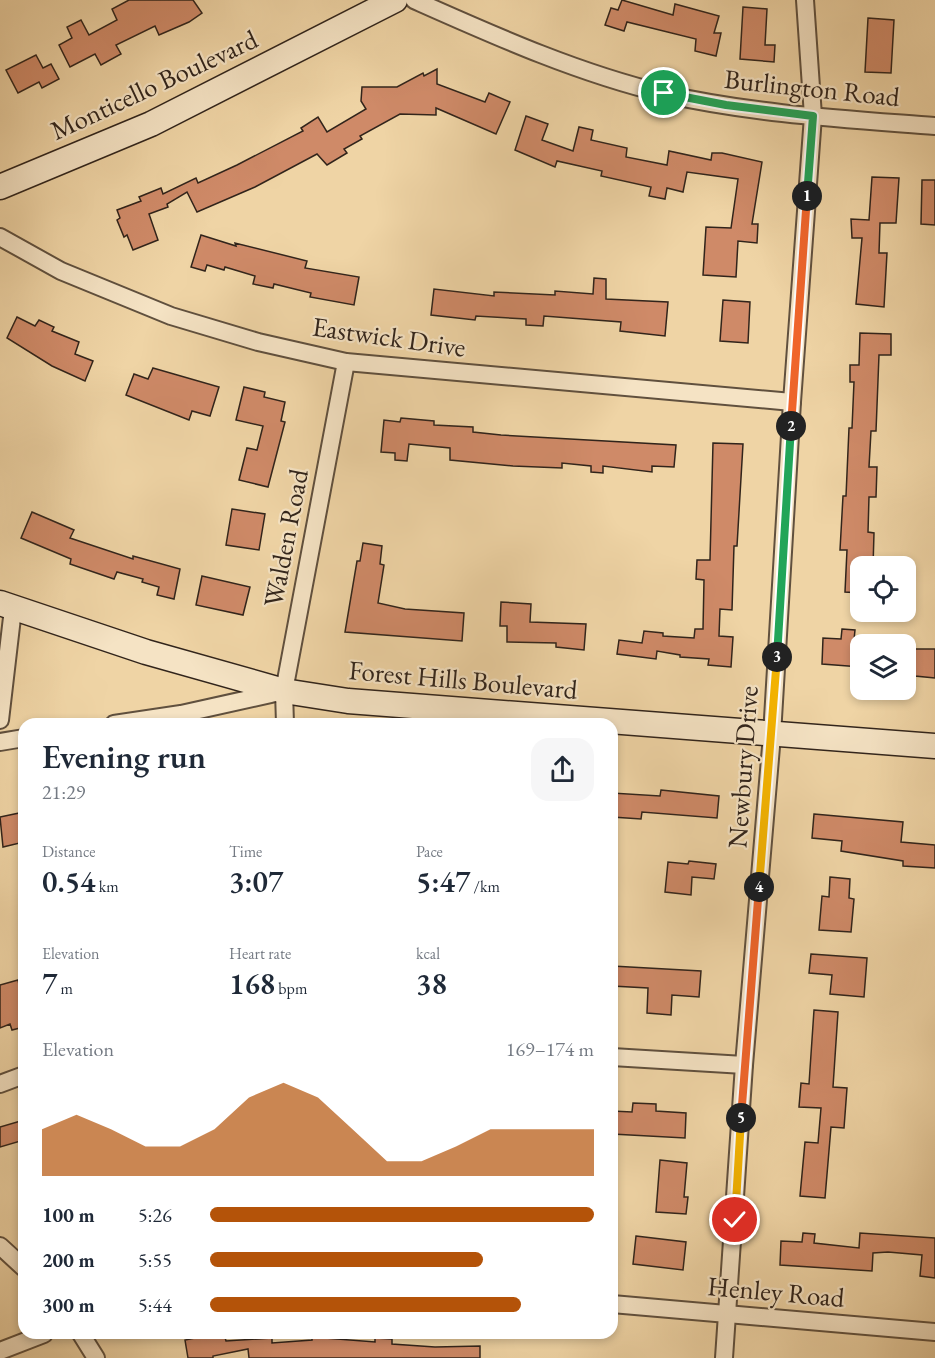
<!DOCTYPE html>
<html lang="en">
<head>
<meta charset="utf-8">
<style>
  :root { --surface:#fff; --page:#f6f6f7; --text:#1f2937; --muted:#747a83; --accent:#b45309 }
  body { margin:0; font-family:"EB Garamond",serif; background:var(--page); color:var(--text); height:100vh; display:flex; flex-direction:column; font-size:22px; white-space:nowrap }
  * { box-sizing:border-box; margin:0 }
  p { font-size:20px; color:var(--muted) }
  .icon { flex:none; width:33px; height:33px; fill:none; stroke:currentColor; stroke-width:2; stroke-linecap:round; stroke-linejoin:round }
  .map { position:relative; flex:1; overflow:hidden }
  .sheet { position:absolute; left:18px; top:718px; width:600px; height:621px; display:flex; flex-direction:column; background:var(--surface); border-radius:18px; box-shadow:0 3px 9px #0003 }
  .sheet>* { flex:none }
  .buttons { position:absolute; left:850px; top:556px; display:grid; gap:12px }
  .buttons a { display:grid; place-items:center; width:66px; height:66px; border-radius:12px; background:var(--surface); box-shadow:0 3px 9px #0003; font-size:30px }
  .pin { position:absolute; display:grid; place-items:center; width:51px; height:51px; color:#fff; margin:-26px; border:3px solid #fff; border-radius:50%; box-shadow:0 2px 6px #0007 }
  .km { position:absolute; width:30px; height:30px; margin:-15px; border-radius:50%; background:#222; color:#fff; font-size:16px; line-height:30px; text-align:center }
  .round { display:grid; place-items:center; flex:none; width:63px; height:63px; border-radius:18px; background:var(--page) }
  .overview { display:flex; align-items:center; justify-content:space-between; height:102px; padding:0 24px }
  h1 { font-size:33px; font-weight:600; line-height:45px }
  .stats { display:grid; grid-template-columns:repeat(3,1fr); gap:9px; height:102px; padding:6px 24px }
  .stats div { display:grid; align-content:center }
  .stats b { font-size:30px; font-weight:600 }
  .stats small { font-size:16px; font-weight:400 }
  .stats p { font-size:16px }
  .chart { height:168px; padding:12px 24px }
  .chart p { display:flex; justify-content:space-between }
  .chart svg { width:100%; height:108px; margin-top:6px; fill:var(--accent); opacity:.7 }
  ul { padding:0 24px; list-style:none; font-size:20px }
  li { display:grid; grid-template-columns:96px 72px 1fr; align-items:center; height:45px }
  li i { height:15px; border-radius:8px; background:var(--accent) }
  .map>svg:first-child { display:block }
  .building { fill:#cf8a68; stroke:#31241b; stroke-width:1.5 }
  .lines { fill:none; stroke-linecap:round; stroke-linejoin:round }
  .street-casing { stroke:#60503e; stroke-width:20 }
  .secondary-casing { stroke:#31241b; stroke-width:27 }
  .street { stroke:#f5e3c4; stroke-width:16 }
  .secondary { stroke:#f5e3c4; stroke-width:24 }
  .split-1-casing { stroke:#fff; stroke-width:12 }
  .split-2-casing { stroke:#fff; stroke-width:12 }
  .split-3-casing { stroke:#fff; stroke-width:12 }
  .split-4-casing { stroke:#fff; stroke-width:12 }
  .split-5-casing { stroke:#fff; stroke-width:12 }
  .split-6-casing { stroke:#fff; stroke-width:12 }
  .split-1 { stroke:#22a559; stroke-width:8 }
  .split-2 { stroke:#f0652b; stroke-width:8 }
  .split-3 { stroke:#22a559; stroke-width:8 }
  .split-4 { stroke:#f5b400; stroke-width:8 }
  .split-5 { stroke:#f0652b; stroke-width:8 }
  .split-6 { stroke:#f5b400; stroke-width:8 }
  .labels { text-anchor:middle; stroke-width:4.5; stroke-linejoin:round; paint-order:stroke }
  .street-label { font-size:27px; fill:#31241b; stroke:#f5e3c4 }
</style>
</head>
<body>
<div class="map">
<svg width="935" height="1358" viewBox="0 0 935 1358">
  <rect width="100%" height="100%" fill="#efd4a5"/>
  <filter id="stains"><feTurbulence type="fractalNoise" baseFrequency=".00333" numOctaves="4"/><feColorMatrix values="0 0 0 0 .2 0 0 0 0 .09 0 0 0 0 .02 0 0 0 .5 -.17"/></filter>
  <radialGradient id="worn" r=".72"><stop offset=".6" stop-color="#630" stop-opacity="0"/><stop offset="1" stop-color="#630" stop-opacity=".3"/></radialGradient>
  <g class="building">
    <polygon points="129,0 193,0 202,13 189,22 159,35 155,26 116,45 121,54 101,65 95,54 70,67 59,45 72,38 67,27 81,20 89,35 117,20 112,9"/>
    <polygon points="622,0 673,15 675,4 719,16 714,33 721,33 716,56 695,51 696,39 627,22 624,31 605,25 611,8 618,10"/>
    <polygon points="743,7 767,9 765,45 775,45 774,62 740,59"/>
    <polygon points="868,18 894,20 891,73 865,72"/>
    <polygon points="36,55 43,68 51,64 59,79 42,88 39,82 18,93 6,70"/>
    <polygon points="437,69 437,84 485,102 489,93 510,102 496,134 436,108 436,115 400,114 360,136 362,139 344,149 347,153 327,165 317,154 255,187 197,212 187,192 167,204 168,207 149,214 158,240 133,250 127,235 124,237 117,220 120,218 117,210 141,201 139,197 161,188 163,194 196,178 198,183 237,165 303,131 301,128 318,117 327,132 366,109 361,101 362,87 397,87 423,73 424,76"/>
    <polygon points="526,116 548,124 542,140 573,151 579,127 593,130 591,140 627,148 626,157 667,165 669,151 711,160 712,153 722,153 762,162 752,224 758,224 757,243 738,241 736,277 703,275 706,227 731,228 738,179 687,172 683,192 667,188 665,199 649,196 651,187 601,176 602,171 557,161 555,167 515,150"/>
    <polygon points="872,177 899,178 896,223 880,223 879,253 887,253 884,307 856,304 862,238 852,238 851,219 869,220"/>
    <polygon points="922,180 935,180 935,225 921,224"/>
    <polygon points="201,235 236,246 235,243 307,261 305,268 359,277 354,305 310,297 311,293 274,284 273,288 253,284 255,276 225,267 224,270 207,265 205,271 191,267"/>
    <polygon points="594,278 606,279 606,299 668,302 665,336 620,331 621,322 544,316 543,326 526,325 526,319 476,316 475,320 431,315 434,289 494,296 494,292 555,295 555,291 593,294"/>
    <polygon points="723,300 750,302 748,343 720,341"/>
    <polygon points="17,317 35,326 39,320 54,327 52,331 79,342 75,354 93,361 85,381 52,366 7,338"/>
    <polygon points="860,333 891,334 891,355 879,355 876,431 871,431 869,467 877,467 876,497 869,497 868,532 874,533 873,567 861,567 861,593 845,592 847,550 840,550 843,496 846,496 849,428 852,428 854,382 850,382 850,365 859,365"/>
    <polygon points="153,368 219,387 210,416 192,411 189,420 126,395 134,374 148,379"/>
    <polygon points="244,387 265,392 264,397 285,402 281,421 285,422 268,487 239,480 247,448 257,450 263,426 236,420"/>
    <polygon points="401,418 434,421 434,425 473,427 473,432 501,435 676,445 674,467 652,466 652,472 603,466 603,473 591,472 591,466 562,463 562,468 513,466 450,460 450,448 409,444 407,461 395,460 395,453 381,452 384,420 400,422"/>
    <polygon points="713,443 743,444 737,546 734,546 732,610 720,609 719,636 733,637 731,667 708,665 709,659 680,657 680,655 657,651 656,659 617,654 619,640 642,643 644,631 663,633 663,636 694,638 695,629 703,629 704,580 696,579 697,560 710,560"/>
    <polygon points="232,509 265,514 259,550 226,545"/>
    <polygon points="32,512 74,530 70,538 133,559 133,556 180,569 174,599 157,595 159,587 142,582 143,579 117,572 114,579 70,564 71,559 21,538"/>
    <polygon points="363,543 382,546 380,564 384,565 378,603 405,609 464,613 462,641 345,632 357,561 360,561"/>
    <polygon points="202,576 250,587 243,615 196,605"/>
    <polygon points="501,602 531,604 530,622 586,624 584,650 556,647 556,643 507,642 507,626 500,626"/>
    <polygon points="842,629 855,630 854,640 861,640 861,667 822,664 823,638 841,639"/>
    <polygon points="906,649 935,649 935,678 915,676 915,672 906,672"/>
    <polygon points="661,790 719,796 717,818 642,812 641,819 612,817 612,793 660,796"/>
    <polygon points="24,812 24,842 3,847 0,817"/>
    <polygon points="814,814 903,822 901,842 935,845 935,868 903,866 903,861 841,851 842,841 812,838"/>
    <polygon points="689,861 716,864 714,879 692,877 691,895 665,892 668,862 688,864"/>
    <polygon points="830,877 850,879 849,898 854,899 851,932 819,930 822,896 829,897"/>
    <polygon points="811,954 867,958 864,997 830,994 832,975 809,973"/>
    <polygon points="612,966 701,971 699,997 672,995 671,1015 647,1013 648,988 612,986"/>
    <polygon points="18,980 21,993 24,992 24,1027 12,1030 10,1024 0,1028 0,985"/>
    <polygon points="814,1010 838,1012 833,1087 847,1088 844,1128 831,1127 825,1198 800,1196 805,1142 818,1143 821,1108 799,1107 801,1083 809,1084"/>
    <polygon points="633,1103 656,1104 656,1111 686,1113 685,1138 612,1134 612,1111 632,1112"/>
    <polygon points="24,1120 24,1140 0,1147 0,1127"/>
    <polygon points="660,1160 687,1163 684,1197 688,1197 686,1214 656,1212"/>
    <polygon points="803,1233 815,1234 814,1243 859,1248 860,1233 935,1238 935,1278 920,1276 922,1255 888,1252 873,1253 872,1271 780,1265 781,1241 802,1242"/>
    <polygon points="636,1236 686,1242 683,1270 633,1264"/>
    <polygon points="215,1334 224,1334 226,1341 272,1338 272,1343 312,1340 312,1337 375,1342 375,1338 392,1339 392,1344 435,1347 480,1346 480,1358 249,1358 248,1349 213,1356 213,1358 188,1358 185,1340"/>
  </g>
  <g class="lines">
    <defs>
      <g id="street">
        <path d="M414,0C495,36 577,73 665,94C753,114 845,119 935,126"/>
        <polyline points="0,237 61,271 171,316 258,342 346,362 792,402"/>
        <polyline points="0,720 13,609"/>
        <polyline points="114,724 181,714 280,692"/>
        <polyline points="285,724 284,691 346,362"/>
        <polyline points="0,742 24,738"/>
        <polyline points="612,1057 744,1065"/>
        <polyline points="0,1084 24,1075"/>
        <polyline points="0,1246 24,1268"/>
        <polyline points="612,1304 935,1332"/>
        <polyline points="81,1334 96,1358"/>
        <polyline points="0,1351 44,1334"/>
        <polyline points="724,1358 744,1065 772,735 792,402 813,116 805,0"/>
      </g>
      <g id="secondary">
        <polyline points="0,187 151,124 395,0"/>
        <polyline points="0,603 146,652 284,691 348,701 935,746"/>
      </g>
    </defs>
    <use href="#street" class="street-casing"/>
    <use href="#secondary" class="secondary-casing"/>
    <use href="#street" class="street"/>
    <use href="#secondary" class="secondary"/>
  </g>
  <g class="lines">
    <defs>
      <polyline id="split-1" points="664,93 726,105 813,116 807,196"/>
      <polyline id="split-2" points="791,426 807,196"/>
      <polyline id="split-3" points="777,657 791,426"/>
      <polyline id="split-4" points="759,887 777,657"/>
      <polyline id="split-5" points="741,1118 759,887"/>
      <polyline id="split-6" points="735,1220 741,1118"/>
    </defs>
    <use href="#split-1" class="split-1-casing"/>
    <use href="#split-2" class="split-2-casing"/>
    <use href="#split-3" class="split-3-casing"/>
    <use href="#split-4" class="split-4-casing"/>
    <use href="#split-5" class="split-5-casing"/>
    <use href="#split-6" class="split-6-casing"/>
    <use href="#split-1" class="split-1"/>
    <use href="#split-2" class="split-2"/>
    <use href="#split-3" class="split-3"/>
    <use href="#split-4" class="split-4"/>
    <use href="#split-5" class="split-5"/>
    <use href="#split-6" class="split-6"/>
  </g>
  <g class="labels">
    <g class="street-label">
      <text transform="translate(154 85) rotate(-25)" y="9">Monticello Boulevard</text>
      <text transform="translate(812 88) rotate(6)" y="9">Burlington Road</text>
      <text transform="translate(389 337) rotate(8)" y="9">Eastwick Drive</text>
      <text transform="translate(286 538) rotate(-79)" y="9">Walden Road</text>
      <text transform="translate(463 680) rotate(5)" y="9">Forest Hills Boulevard</text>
      <text transform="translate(743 767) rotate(-86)" y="9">Newbury Drive</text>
      <text transform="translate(776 1292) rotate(5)" y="9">Henley Road</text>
    </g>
  </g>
  <rect width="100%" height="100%" filter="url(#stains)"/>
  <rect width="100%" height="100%" fill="url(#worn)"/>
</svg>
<div class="buttons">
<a><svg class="icon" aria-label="locate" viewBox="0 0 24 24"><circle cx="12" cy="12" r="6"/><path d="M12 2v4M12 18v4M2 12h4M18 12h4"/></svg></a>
<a><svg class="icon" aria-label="layers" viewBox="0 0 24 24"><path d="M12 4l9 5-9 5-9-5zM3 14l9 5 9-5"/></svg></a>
</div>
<div class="pin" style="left:664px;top:93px;background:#1e9e55"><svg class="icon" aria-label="arrive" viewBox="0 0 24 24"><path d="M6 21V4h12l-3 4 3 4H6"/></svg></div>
<div class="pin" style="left:735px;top:1220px;background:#d93025"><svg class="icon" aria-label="check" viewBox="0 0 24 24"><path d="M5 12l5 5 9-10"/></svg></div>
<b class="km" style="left:807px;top:196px">1</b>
<b class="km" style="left:791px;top:426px">2</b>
<b class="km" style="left:777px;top:657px">3</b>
<b class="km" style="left:759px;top:887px">4</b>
<b class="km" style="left:741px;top:1118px">5</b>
<section class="sheet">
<div class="overview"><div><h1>Evening run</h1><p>21:29</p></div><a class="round"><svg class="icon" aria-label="share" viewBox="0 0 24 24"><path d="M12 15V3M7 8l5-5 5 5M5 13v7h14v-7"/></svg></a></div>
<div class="stats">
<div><p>Distance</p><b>0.54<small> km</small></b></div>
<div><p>Time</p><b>3:07</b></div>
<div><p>Pace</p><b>5:47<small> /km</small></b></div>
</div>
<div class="stats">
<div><p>Elevation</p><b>7<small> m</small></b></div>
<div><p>Heart rate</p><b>168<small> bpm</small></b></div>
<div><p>kcal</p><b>38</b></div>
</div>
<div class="chart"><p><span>Elevation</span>169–174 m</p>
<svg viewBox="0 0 160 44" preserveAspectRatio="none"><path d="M0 44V25L10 19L20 25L30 32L40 32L50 25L60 12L70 6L80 12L90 25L100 38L110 38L120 32L130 25L140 25L150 25L160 25V44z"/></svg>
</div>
<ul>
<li><b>100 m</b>5:26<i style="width:100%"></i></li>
<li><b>200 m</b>5:55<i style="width:71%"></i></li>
<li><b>300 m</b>5:44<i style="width:81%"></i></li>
</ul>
</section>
</div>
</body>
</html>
